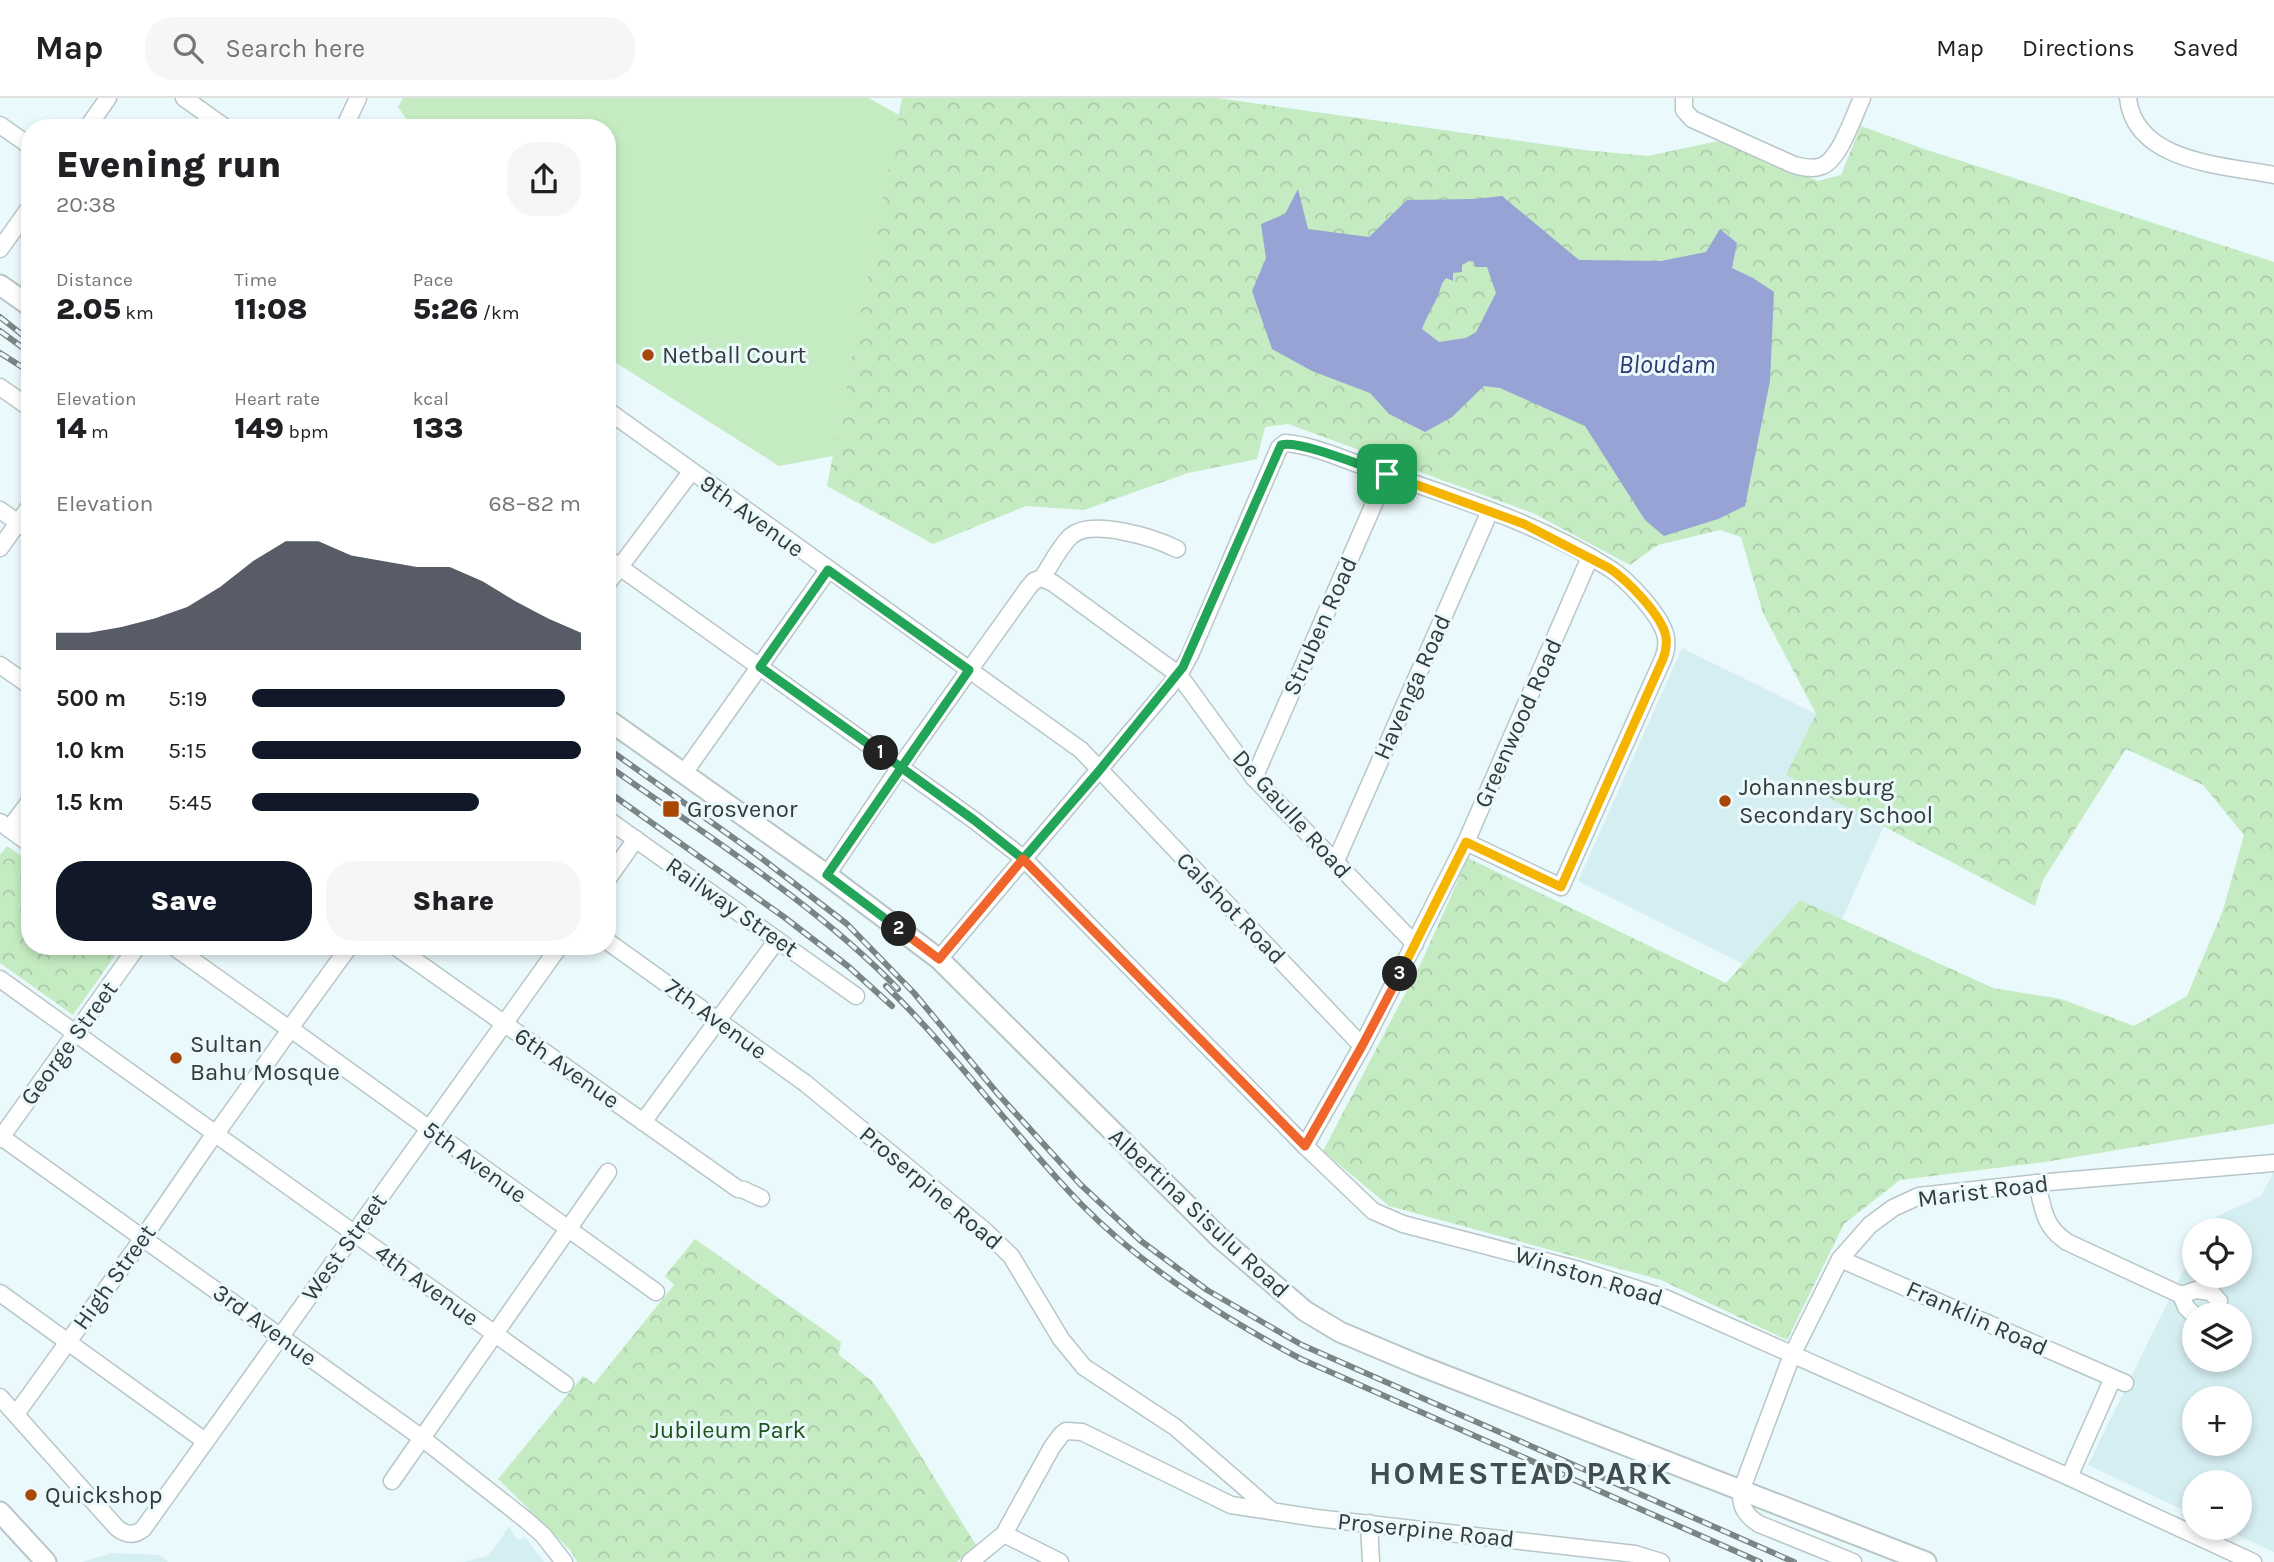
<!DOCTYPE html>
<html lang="en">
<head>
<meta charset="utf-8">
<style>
  :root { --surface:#fff; --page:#f6f6f6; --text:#202124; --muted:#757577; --line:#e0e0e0; --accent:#111827 }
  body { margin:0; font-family:Karla,sans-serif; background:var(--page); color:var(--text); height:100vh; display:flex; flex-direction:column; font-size:26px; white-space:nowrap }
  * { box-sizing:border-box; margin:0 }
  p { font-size:23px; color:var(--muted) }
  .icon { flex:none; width:38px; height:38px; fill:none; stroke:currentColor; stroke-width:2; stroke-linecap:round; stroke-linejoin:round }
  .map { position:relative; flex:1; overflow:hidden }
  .drawer { position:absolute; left:21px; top:21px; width:595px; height:836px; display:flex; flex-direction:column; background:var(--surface); border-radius:28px; box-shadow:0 4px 10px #0003 }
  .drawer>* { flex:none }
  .tools { position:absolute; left:2182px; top:1120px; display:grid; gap:14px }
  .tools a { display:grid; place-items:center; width:70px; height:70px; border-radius:50%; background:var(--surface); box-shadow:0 4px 10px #0003; font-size:35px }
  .pin { position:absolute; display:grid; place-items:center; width:60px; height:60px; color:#fff; margin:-30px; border-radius:14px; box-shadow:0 4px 10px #0006 }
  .km { position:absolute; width:35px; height:35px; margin:-18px; border-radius:50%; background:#222; color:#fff; font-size:19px; line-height:35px; text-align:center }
  .round { display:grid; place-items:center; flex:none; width:74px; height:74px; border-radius:28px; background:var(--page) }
  .summary { display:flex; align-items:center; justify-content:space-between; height:119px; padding:0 35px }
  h1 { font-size:38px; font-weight:800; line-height:52px }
  .metrics { display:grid; grid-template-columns:repeat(3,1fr); gap:10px; height:119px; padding:7px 35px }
  .metrics div { display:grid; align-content:center }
  .metrics b { font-size:30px; font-weight:800 }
  .metrics small { font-size:19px; font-weight:400 }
  .metrics p { font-size:19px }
  .chart { height:196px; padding:14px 35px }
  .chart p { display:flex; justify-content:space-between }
  .chart svg { width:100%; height:126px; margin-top:7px; fill:var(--accent); opacity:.7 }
  .cta { display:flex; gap:14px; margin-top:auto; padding:14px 35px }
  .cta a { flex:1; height:80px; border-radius:28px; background:var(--accent); color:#fff; font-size:28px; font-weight:800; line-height:80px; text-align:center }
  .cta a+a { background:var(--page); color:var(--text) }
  ul { padding:0 35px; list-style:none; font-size:23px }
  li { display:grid; grid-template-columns:112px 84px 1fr; align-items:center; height:52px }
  li i { height:18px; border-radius:9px; background:var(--accent) }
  header { display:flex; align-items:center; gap:42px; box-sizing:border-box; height:98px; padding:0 35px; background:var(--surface); border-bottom:2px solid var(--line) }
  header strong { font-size:33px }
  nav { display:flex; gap:38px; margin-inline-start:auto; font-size:24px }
  .search { width:490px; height:63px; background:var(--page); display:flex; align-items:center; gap:18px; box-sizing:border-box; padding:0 24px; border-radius:28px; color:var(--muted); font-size:26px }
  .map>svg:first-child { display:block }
  .built { fill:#d5eef2; fill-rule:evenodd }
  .park { fill:url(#park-crowns) }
  .pitch { fill:#c5ebc2 }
  .water { fill:#96a3d4; fill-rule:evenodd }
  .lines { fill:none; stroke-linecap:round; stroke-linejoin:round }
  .minor-casing { stroke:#b8c6c8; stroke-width:19 }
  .major-casing { stroke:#b8c6c8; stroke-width:23 }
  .minor { stroke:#fff; stroke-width:16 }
  .major { stroke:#fff; stroke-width:19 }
  .rail-casing { stroke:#7a8485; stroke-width:6 }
  .rail { stroke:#eaf9fb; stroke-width:3.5; stroke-dasharray:10; stroke-linecap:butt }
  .split-1-casing { stroke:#fff; stroke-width:14 }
  .split-2-casing { stroke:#fff; stroke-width:14 }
  .split-3-casing { stroke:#fff; stroke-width:14 }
  .split-4-casing { stroke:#fff; stroke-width:14 }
  .split-1 { stroke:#22a559; stroke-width:9 }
  .split-2 { stroke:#22a559; stroke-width:9 }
  .split-3 { stroke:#f0652b; stroke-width:9 }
  .split-4 { stroke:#f5b400; stroke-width:9 }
  .poi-dot { fill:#a84706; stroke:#eaf9fb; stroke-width:2.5 }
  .labels { text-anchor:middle; stroke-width:6; stroke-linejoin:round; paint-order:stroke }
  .poi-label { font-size:24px; fill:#343a3b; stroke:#eaf9fb; text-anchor:start }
  .street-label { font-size:24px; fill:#343a3b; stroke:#eaf9fb }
  .park-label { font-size:24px; fill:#1e531c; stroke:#eaf9fb }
  .water-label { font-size:26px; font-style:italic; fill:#2d3773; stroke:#eaf9fb }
  .district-label { font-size:32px; font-weight:bold; letter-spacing:2px; fill:#414e50; stroke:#eaf9fb }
</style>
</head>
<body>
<header>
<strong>Map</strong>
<div class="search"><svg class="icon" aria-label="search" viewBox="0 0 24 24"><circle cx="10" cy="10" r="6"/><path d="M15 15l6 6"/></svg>Search here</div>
<nav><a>Map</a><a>Directions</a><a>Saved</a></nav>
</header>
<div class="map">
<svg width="2274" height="1464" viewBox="0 0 2274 1464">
  <defs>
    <pattern id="park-crowns" width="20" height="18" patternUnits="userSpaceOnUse" patternTransform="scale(1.75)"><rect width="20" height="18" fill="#c5ebc2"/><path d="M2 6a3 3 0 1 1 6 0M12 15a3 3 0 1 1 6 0" fill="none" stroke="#aacaa8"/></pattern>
  </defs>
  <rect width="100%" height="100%" fill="#eaf9fb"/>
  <g class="built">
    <polygon points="1682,550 1816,616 1786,677 1884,728 1842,821 1800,802 1743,866 1578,783"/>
    <path d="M2274,1074V1454L2223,1430H2240V1384H2194V1417L2088,1367L2194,1151V1178H2240V1132H2204L2209,1122L2261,1098ZM2194,1216H2240V1262H2194ZM2194,1300H2240V1346H2194Z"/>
    <polygon points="509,1429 518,1442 525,1439 544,1464 463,1464 488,1458"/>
    <polygon points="112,1455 159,1457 168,1464 82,1464"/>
  </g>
  <g class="park">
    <polygon points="902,0 1218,0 1584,52 1648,58 1718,43 1818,83 1841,77 1861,28 1924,51 2274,164 2274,1026 2045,1064 1900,1082 1844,1126 1787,1242 1661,1182 1389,1108 1323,1053 1421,865 1468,760 1726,885 1800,802 1993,890 2061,901 2134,928 2187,898 2223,812 2244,737 2203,687 2126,651 2043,782 2035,808 1786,677 1816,616 1763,515 1741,439 1720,432 1658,447 1630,467 1533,415 1288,326 1265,329 1257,361 1188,375 1084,412 1026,408 933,446 827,388"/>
    <polygon points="7,748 30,764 30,849 121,849 73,917 0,865 0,757"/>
    <polygon points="695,1141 841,1244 839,1257 872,1283 893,1313 976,1447 957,1464 577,1464 571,1453 498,1381 583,1278 594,1286 674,1187 665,1178"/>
  </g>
  <polygon class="pitch" points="403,0 869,0 899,17 833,358 779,368 607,259 607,30 413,30 398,9"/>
  <path class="water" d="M1298,91L1308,131L1369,139L1407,102L1474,101L1502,98L1579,162L1661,163L1706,154L1720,131L1737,145L1732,170L1753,180L1774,194L1770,283L1745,408L1718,421L1664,438L1645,422L1585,328L1500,290L1484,288L1452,319L1425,334L1389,316L1370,295L1312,273L1272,251L1252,193L1266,160L1261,126L1285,116ZM1469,163L1474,164L1475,169H1487L1496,195L1476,234L1466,240L1439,244L1422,231C1426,220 1431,212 1436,202C1441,194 1439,187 1446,180L1453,183V175L1462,174V167Z"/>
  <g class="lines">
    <defs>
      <g id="minor">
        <polyline points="184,0 226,30"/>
        <path d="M1684,0V12L1692,21L1794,67C1803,69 1813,72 1822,68C1840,61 1854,17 1862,0"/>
        <path d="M2128,0C2135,65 2224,67 2274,77"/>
        <polyline points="0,27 30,48"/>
        <polyline points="87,30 108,0"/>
        <polyline points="344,30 358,0"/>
        <polyline points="0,151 30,109"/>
        <polyline points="0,289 30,310"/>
        <polyline points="607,312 1081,652 1362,948"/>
        <polyline points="0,412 30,433"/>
        <polyline points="0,450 30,408"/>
        <polyline points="607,460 974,722 1023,760 1305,1048 1373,1113 1403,1126 1579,1172 1665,1200 2069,1379 2253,1464"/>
        <path d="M1042,480C1051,467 1059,449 1071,438C1092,420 1155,440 1177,451"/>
        <polyline points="607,486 691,374"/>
        <polyline points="0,567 30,588"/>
        <polyline points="684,675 828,472"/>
        <polyline points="1254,680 1387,376"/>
        <polyline points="607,721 856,898"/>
        <polyline points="0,724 30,746"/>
        <polyline points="9,731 30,703"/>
        <polyline points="1335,765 1490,413"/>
        <polyline points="827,777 900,669 1028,490 1034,483 1042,480 1053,485 1179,577 1254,680 1415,846"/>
        <polyline points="607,782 636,741"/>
        <polyline points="607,843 805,985 984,1132 1011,1158 1061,1241 1084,1269 1175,1329 1272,1413"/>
        <polyline points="174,849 285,928"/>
        <polyline points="396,849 738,1091 744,1092 761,1100"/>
        <path d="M939,861L1179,577L1190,557L1279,350L1285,345C1314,347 1344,362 1372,371C1452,399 1537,424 1609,470C1627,481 1663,519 1666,540C1667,547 1666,554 1663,561L1561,789L1466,744"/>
        <polyline points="0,881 209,1031"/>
        <polyline points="293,926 349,849"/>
        <polyline points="295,934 656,1194"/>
        <polyline points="643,1024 777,842"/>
        <polyline points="220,1030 287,936"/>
        <polyline points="0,1038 422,1340 526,1422 543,1437 564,1464"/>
        <polyline points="221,1040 565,1286"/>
        <polyline points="0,1041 137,849"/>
        <polyline points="1305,1048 1362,948 1466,744 1590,459"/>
        <path d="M2037,1085C2043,1111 2044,1129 2067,1144L2181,1197L2186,1209L2194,1217"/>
        <polyline points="1840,1161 2125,1285"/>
        <polyline points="0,1195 205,1343"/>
        <polyline points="2181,1197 2196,1192 2211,1194 2219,1203 2214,1216"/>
        <path d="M0,1299L117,1430C126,1437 134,1438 143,1431L559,849"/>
        <polyline points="16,1316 143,1140 211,1041"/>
        <polyline points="2069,1379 2113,1280"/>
        <polyline points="392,1383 608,1074"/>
        <polyline points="1369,1425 1371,1464"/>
        <polyline points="1004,1436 1060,1464"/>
        <polyline points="970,1464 1004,1436 1052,1349 1061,1337 1066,1333 1082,1334 1231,1407 1316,1420 1635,1456 1661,1464"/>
        <path d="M1853,1464L1759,1426C1745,1417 1740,1408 1741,1393L1792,1257L1840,1161L1870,1127L1893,1110L1919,1098L2037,1085L2274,1065"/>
      </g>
      <g id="major">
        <polyline points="0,187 30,208"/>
        <polyline points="607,621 827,777 939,861 1221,1141 1305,1213 1340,1234 1421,1268 1926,1464"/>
        <polyline points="0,1414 46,1464"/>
      </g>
    </defs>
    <use href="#minor" class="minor-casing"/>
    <use href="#major" class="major-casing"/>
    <use href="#minor" class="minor"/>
    <use href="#major" class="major"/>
    <defs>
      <g id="rail">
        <polyline points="0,219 30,243"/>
        <polyline points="0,233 30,255"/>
        <polyline points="0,255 30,274"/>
        <polyline points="607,650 756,756 847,826 914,895 998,996 1080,1086 1141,1143 1207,1192 1302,1247 1794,1464"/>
        <path d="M607,667C704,736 816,806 898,891"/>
        <polyline points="607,693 784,819 849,869 892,908"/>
        <path d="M886,888C956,956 1013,1036 1081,1106C1144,1170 1222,1219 1301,1261L1760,1464"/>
      </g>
    </defs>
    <use href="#rail" class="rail-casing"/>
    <use href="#rail" class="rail"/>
  </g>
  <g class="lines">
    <defs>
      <path id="split-1" d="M881,655L974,722L1023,761L1099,673L1183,569L1281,347C1298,341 1367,370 1387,376"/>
      <polyline id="split-2" points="881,655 760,569 828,472 969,572 827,777 899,831"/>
      <polyline id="split-3" points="899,831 939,861 1023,761 1305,1048 1362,948 1400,876"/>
      <path id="split-4" d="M1387,376L1524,426L1609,470C1627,482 1662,517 1666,539C1667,547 1666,553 1663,561L1561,789L1466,744L1400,876"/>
    </defs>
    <use href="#split-1" class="split-1-casing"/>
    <use href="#split-2" class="split-2-casing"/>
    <use href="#split-3" class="split-3-casing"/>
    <use href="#split-4" class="split-4-casing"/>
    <use href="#split-1" class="split-1"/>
    <use href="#split-2" class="split-2"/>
    <use href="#split-3" class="split-3"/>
    <use href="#split-4" class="split-4"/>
  </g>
  <g class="poi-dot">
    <circle cx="648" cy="257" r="7"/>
    <circle cx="1725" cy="703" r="7"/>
    <rect x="662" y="702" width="18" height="18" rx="3.5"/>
    <circle cx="176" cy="960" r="7"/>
    <circle cx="31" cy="1397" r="7"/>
  </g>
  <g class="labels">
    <g class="poi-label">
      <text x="662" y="265">Netball Court</text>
      <text x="1739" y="697">Johannesburg<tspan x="1739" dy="28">Secondary School</tspan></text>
      <text x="687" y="719">Grosvenor</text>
      <text x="190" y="954">Sultan<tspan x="190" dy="28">Bahu Mosque</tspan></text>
      <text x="45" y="1405">Quickshop</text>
    </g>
    <g class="street-label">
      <text transform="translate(752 418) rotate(36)" y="8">9th Avenue</text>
      <text transform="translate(1320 528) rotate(-66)" y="8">Struben Road</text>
      <text transform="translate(1412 589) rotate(-66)" y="8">Havenga Road</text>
      <text transform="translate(1518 625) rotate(-66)" y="8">Greenwood Road</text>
      <text transform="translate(1292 716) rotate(48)" y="8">De Gaulle Road</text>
      <text transform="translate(732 809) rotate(35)" y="8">Railway Street</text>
      <text transform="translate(1231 810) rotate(46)" y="8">Calshot Road</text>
      <text transform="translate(716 921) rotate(36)" y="8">7th Avenue</text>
      <text transform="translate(69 945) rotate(-54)" y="8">George Street</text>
      <text transform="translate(567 970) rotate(35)" y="8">6th Avenue</text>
      <text transform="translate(475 1064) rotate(36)" y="8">5th Avenue</text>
      <text transform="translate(931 1090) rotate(40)" y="8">Proserpine Road</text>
      <text transform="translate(1983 1093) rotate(-7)" y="8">Marist Road</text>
      <text transform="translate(1199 1115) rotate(43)" y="8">Albertina Sisulu Road</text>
      <text transform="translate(344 1149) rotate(-54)" y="8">West Street</text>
      <text transform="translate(1589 1178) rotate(17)" y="8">Winston Road</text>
      <text transform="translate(114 1179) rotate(-54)" y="8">High Street</text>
      <text transform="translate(427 1187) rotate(36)" y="8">4th Avenue</text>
      <text transform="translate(1977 1220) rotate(24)" y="8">Franklin Road</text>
      <text transform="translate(265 1227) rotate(36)" y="8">3rd Avenue</text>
      <text transform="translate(1426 1432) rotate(6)" y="8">Proserpine Road</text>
    </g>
    <g class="park-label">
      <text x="728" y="1340">Jubileum Park</text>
    </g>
    <g class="water-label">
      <text x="1667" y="275">Bloudam</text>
    </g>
    <g class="district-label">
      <text x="1521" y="1386">HOMESTEAD PARK</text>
    </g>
  </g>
</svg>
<div class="tools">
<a><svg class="icon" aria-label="locate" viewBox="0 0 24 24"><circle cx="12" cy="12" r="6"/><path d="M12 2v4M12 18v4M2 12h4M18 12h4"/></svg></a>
<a><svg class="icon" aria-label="layers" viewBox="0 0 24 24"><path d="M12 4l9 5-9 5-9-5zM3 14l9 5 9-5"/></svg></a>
<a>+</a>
<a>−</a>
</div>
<div class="pin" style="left:1387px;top:376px;background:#1e9e55"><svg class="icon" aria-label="arrive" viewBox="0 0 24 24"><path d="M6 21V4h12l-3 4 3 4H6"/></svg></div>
<b class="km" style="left:881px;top:655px">1</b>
<b class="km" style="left:899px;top:831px">2</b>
<b class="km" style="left:1400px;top:876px">3</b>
<section class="drawer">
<div class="summary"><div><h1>Evening run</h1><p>20:38</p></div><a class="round"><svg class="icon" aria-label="share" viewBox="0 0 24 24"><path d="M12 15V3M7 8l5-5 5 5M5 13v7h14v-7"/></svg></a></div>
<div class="metrics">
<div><p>Distance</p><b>2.05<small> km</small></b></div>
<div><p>Time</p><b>11:08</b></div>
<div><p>Pace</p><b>5:26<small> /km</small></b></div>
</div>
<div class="metrics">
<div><p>Elevation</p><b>14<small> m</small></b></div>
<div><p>Heart rate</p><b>149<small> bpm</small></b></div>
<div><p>kcal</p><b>133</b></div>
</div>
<div class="chart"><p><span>Elevation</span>68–82 m</p>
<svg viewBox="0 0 160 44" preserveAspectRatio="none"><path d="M0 44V38L10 38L20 36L30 33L40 29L50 22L60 13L70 6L80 6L90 11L100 13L110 15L120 15L130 20L140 27L150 33L160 38V44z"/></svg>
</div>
<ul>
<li><b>500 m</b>5:19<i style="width:95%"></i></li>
<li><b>1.0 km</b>5:15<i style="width:100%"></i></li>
<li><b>1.5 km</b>5:45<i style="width:69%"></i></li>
</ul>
<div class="cta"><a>Save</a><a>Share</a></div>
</section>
</div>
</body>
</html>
